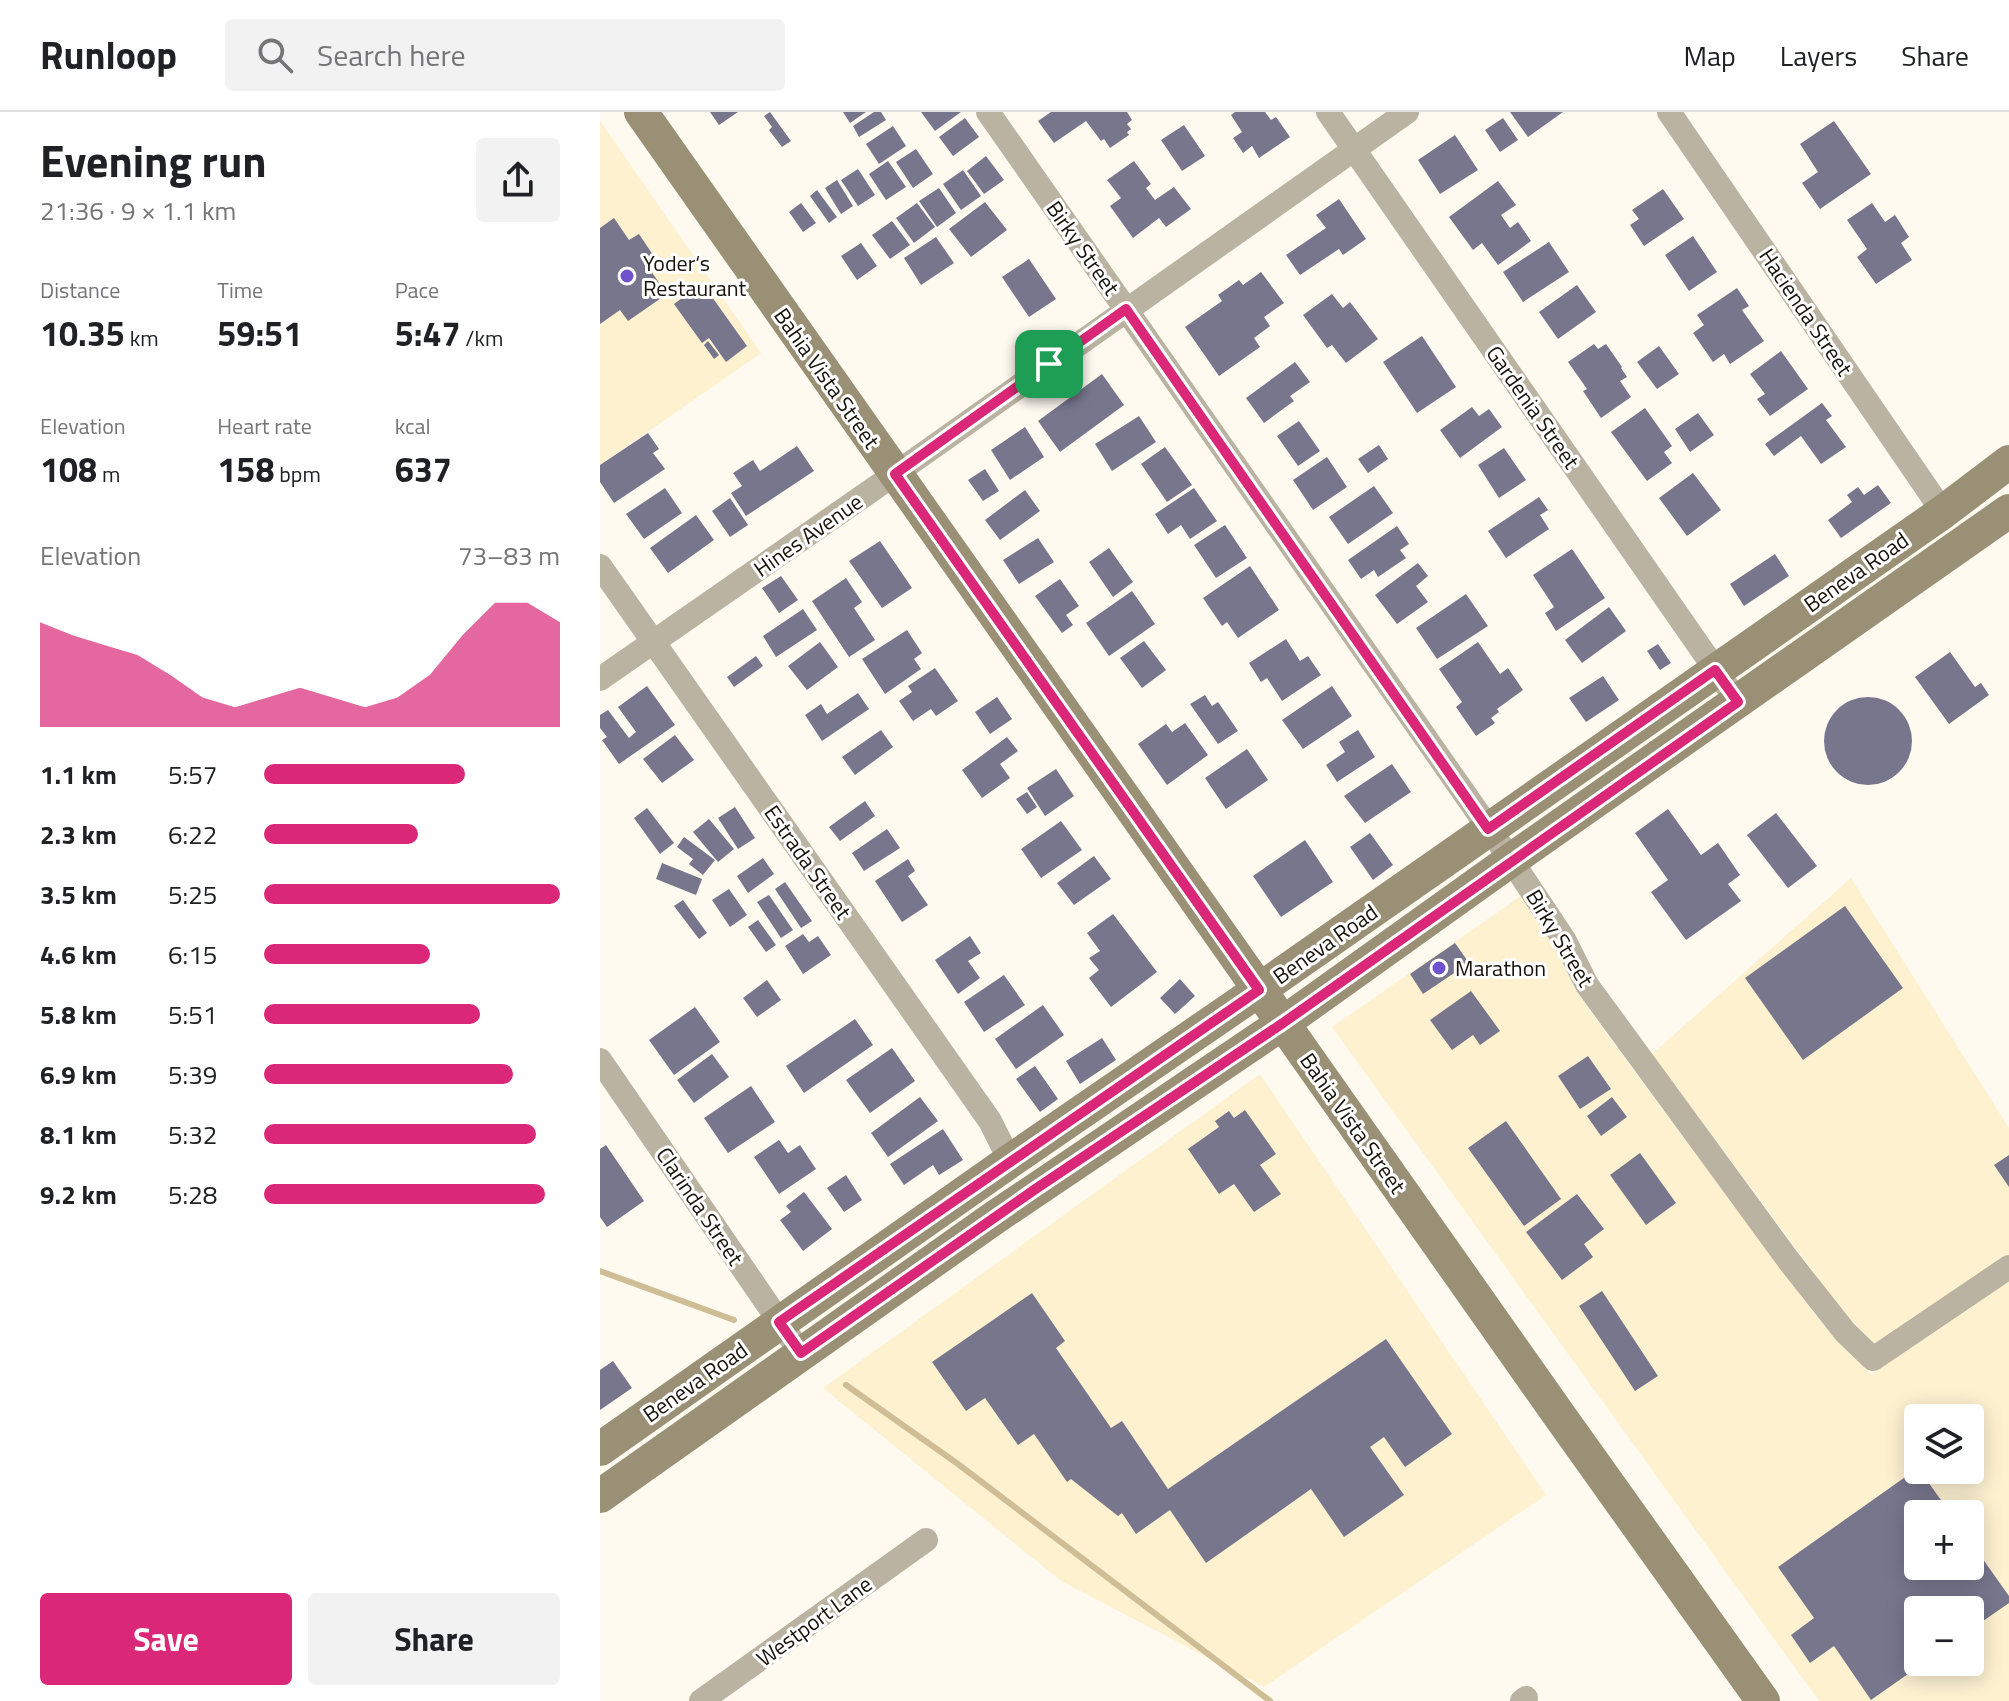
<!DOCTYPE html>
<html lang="en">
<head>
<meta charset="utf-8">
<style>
  :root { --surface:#fff; --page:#f2f2f2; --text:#202124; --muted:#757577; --line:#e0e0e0; --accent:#db2777 }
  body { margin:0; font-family:"Titillium Web",sans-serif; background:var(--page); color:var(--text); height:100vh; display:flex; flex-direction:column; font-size:30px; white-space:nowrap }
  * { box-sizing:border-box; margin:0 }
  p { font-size:26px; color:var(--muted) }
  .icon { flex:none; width:44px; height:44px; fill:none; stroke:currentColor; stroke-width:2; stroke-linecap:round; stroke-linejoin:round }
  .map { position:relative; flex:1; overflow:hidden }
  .drawer { display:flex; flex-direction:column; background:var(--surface); width:600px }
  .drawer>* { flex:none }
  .controls { position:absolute; left:1304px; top:1292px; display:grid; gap:16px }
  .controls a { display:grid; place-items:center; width:80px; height:80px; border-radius:8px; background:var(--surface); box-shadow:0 4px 20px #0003; font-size:40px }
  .pin { position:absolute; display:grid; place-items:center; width:68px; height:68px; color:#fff; margin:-34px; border-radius:16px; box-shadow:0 4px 12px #0006 }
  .round { display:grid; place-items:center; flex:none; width:84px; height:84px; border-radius:8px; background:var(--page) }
  .overview { display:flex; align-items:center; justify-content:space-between; height:136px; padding:0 40px }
  h1 { font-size:44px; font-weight:700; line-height:60px }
  .stats { display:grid; grid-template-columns:repeat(3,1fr); gap:12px; height:136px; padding:8px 40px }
  .stats div { display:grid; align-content:center }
  .stats b { font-size:34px; font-weight:700 }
  .stats small { font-size:22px; font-weight:400 }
  .stats p { font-size:22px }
  .chart { height:224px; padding:16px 40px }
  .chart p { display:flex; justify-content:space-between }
  .chart svg { width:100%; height:144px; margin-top:8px; fill:var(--accent); opacity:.7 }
  .cta { display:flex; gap:16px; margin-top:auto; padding:16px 40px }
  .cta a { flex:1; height:92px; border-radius:8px; background:var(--accent); color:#fff; font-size:32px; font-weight:700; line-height:92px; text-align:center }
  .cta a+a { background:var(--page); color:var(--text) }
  ul { padding:0 40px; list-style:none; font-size:26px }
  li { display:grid; grid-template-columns:128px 96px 1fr; align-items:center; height:60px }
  li i { height:20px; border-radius:10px; background:var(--accent) }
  header { display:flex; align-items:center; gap:48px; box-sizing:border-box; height:112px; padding:0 40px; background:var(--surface); border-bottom:2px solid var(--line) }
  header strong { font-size:38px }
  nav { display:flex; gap:44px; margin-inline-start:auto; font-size:28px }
  .search { width:560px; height:72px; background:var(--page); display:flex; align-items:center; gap:20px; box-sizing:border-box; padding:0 28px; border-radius:8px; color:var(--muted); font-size:30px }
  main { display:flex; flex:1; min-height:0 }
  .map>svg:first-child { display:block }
  .built { fill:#fdf1d0; fill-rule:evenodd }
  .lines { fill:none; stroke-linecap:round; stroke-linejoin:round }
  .stream { stroke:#cfbe95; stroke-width:6 }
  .building { fill:#78768d }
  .street { stroke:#bab3a1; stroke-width:24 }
  .secondary { stroke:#9a9076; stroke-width:34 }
  .route-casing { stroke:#fff; stroke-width:16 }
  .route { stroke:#db2777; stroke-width:10 }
  .poi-dot { fill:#6e53cc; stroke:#fff; stroke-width:3 }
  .labels { text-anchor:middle; stroke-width:6; stroke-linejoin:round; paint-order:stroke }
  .street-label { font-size:22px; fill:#161209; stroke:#fff }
  .poi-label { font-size:22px; fill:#161209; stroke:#fff; text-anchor:start }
</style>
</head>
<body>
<header>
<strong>Runloop</strong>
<div class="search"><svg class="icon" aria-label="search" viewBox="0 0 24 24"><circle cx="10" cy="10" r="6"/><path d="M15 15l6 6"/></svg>Search here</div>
<nav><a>Map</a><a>Layers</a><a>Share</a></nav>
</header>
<main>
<section class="drawer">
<div class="overview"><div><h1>Evening run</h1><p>21:36 · 9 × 1.1 km</p></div><a class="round"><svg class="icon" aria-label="share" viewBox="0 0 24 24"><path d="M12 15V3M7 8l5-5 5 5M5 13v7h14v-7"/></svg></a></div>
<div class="stats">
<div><p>Distance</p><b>10.35<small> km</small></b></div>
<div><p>Time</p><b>59:51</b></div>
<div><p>Pace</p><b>5:47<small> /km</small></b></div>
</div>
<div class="stats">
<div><p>Elevation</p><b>108<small> m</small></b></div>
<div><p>Heart rate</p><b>158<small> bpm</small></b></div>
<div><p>kcal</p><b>637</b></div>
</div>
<div class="chart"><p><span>Elevation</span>73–83 m</p>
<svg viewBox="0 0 160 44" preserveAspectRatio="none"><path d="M0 44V12L10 16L20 19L30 22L40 28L50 35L60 38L70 35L80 32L90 35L100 38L110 35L120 28L130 16L140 6L150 6L160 12V44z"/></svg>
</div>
<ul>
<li><b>1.1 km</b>5:57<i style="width:68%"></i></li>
<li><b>2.3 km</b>6:22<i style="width:52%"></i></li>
<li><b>3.5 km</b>5:25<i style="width:100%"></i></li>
<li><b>4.6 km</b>6:15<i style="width:56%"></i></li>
<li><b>5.8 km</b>5:51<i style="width:73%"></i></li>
<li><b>6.9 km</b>5:39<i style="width:84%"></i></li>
<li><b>8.1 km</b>5:32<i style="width:92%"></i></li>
<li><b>9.2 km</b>5:28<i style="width:95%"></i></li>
</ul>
<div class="cta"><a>Save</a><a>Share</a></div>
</section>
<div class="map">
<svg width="1409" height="1589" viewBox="0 0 1409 1589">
  <rect width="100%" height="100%" fill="#fefaf0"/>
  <g class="built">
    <polygon points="0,9 161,241 0,353"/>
    <path d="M1251,766L1409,1016V1589H1219L732,915L921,784L955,835L977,880L1008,924L1219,1208L1237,1228L1272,1263L1289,1246L1255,1212L1238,1193L1052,942ZM1318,1306H1370V1358H1318ZM1318,1402H1370V1454H1318ZM1318,1498H1370V1550H1318Z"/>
    <polygon points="660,962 946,1383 664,1575 461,1469 223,1276"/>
  </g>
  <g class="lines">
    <g class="stream">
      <polyline points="0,1159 134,1208"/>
      <polyline points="246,1273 358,1352 670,1589"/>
    </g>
  </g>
  <g class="building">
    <polygon points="110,0 138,0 119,13"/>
    <polygon points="170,0 191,29 182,35 169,18 172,15 164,4"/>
    <polygon points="243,0 266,0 250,11"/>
    <polygon points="274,0 281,0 286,8 259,25 253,14"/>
    <polygon points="321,0 361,0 335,19"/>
    <polygon points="451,0 527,0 532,8 527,12 531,17 527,20 529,23 510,36 504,27 501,29 486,9 454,31 438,9"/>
    <polygon points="635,0 665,0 671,8 676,5 690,25 659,46 652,34 643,41 633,26 642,20 631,3"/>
    <polygon points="910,0 963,0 928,25"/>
    <polygon points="365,6 379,25 353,44 339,25"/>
    <polygon points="903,6 918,28 900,40 885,18"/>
    <polygon points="1234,9 1271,62 1220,97 1202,71 1218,60 1200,32"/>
    <polygon points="584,13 605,44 582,59 561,28"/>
    <polygon points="293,14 306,34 279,52 266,32"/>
    <polygon points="855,23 878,58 840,82 818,48"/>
    <polygon points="316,37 333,62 313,76 296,50"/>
    <polygon points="386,44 404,68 384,82 367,59"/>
    <polygon points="288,49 306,75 286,88 269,62"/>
    <polygon points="534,49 551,72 546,76 555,88 574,75 591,97 566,115 559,106 533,126 510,94 521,86 507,68"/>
    <polygon points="258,57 275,83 258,94 241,68"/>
    <polygon points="363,58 381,84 361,98 343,72"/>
    <polygon points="237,68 253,94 241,102 225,76"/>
    <polygon points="898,69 916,93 901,103 910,116 918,110 931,129 898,153 882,131 873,138 849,105"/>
    <polygon points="339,76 356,101 337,115 319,89"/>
    <polygon points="1063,77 1084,107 1044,134 1030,113 1039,107 1032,98"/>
    <polygon points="217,78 237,105 229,111 210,84"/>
    <polygon points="739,87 766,127 743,143 739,137 700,163 686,143 726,116 716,103"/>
    <polygon points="385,90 407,118 371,145 349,117"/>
    <polygon points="201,91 216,111 203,120 189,100"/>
    <polygon points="317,91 335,115 314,131 296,106"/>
    <polygon points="1272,91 1285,110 1295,103 1309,125 1301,131 1312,148 1276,172 1257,145 1267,137 1247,108"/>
    <polygon points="14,106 29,128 39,122 55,146 46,152 67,182 28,209 20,198 0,212 0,116"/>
    <polygon points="292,109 310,133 290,147 272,123"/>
    <polygon points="1093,124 1117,160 1089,179 1065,143"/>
    <polygon points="336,125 354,151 321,173 304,146"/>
    <polygon points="949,130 969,160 923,190 903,160"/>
    <polygon points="261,131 277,154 257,168 241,144"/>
    <polygon points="429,147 456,187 429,205 402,165"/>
    <polygon points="661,160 684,191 664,205 670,214 654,226 660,235 619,264 585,215 622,189 618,183 639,168 643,173"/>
    <polygon points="102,171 147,234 126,250 109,226 102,231 74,192"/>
    <polygon points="977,173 996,200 958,227 939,200"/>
    <polygon points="1137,176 1149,194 1142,198 1164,229 1130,252 1124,242 1113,250 1093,221 1104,213 1097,203"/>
    <polygon points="732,182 743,196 750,190 778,227 746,251 732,233 727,236 703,203"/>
    <polygon points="822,224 856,275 817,301 783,250"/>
    <polygon points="108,229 119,243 114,247 104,233"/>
    <polygon points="994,232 998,237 1006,232 1022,255 1021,256 1027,265 1020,269 1031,285 1001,306 983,279 987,277 968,250"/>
    <polygon points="1059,234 1079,262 1057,277 1037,250"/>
    <polygon points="1181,239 1208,277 1170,304 1157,287 1165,282 1150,262"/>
    <polygon points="695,250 710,270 690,284 694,289 664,311 646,286"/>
    <polygon points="502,262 524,293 460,340 438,309"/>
    <polygon points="1222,291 1232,304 1226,308 1246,335 1221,352 1201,324 1174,344 1165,332"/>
    <polygon points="872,295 879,304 889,297 902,315 860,346 840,318"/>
    <polygon points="1045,296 1072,334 1064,340 1072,351 1047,369 1011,320"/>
    <polygon points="1098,301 1114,323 1090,340 1075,317"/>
    <polygon points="539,304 556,330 512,359 495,332"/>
    <polygon points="699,309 720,339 698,354 677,324"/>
    <polygon points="425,315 444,345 410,368 391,338"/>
    <polygon points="48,321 59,337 53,341 65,357 14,391 0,370 0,353"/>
    <polygon points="779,333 788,347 768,361 758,347"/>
    <polygon points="197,334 214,359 146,404 131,381 142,374 133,361 153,348 160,359"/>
    <polygon points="565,335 592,373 567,390 541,352"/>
    <polygon points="904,336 926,368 899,386 878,353"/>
    <polygon points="727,345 747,375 713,398 693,368"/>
    <polygon points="385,357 399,379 383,389 368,368"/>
    <polygon points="1093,361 1121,398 1087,424 1059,386"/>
    <polygon points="1278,373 1291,391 1241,426 1228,408 1252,390 1247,383 1258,375 1264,383"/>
    <polygon points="774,374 793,401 748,432 729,405"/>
    <polygon points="65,376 82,401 44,427 26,402"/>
    <polygon points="594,376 617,409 590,427 581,413 568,422 555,402"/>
    <polygon points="425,378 440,399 400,428 385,408"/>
    <polygon points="939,385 948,398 940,403 949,417 906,446 888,419"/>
    <polygon points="130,386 148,413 130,425 112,399"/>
    <polygon points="96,403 114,428 68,461 50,436"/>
    <polygon points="625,413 647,446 616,466 594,433"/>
    <polygon points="797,414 809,432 800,438 806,446 778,465 774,458 761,467 748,448"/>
    <polygon points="438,426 454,450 419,472 403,448"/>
    <polygon points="280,429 312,476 282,496 249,449"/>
    <polygon points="509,436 533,470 513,485 489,450"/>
    <polygon points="972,437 1005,486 956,519 945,501 954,495 933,463"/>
    <polygon points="1175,442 1189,464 1144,494 1130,472"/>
    <polygon points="818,451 828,464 816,474 828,490 797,512 775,483"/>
    <polygon points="650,454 679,498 638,526 627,510 622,514 603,486"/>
    <polygon points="181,464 198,488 179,501 162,476"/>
    <polygon points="246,466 262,490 254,496 275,528 249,545 212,489"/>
    <polygon points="460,467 479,494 466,503 473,513 462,521 435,484"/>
    <polygon points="532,479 555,512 509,544 486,511"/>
    <polygon points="866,482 888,514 837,547 816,516"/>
    <polygon points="1009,495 1026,519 982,551 965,528"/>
    <polygon points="203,497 217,518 176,545 163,524"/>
    <polygon points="307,518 322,541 314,547 321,557 285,582 262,547"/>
    <polygon points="686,527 700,549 708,544 721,563 682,589 667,566 661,570 649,551"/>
    <polygon points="544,529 566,558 542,576 520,546"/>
    <polygon points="220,530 238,555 207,578 188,554"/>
    <polygon points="878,530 900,562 908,556 923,578 897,597 899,600 891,606 895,611 876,624 856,595 862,590 839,557"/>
    <polygon points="1058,532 1071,551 1060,558 1047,539"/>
    <polygon points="1350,540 1375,575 1381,571 1389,583 1349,612 1315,565"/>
    <polygon points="156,544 163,554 134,575 127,565"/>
    <polygon points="335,556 358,589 336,604 331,597 313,609 299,589 312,580 308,574"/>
    <polygon points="1003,564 1019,588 986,610 969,586"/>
    <polygon points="47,574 75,613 19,652 2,628 7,625 0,616 0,603 8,598 29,626 36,620 18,595"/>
    <polygon points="732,574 752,604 703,637 682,608"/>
    <polygon points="258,581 269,597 222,629 205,603 221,592 227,602"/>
    <polygon points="605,583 612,594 618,590 638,619 618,632 590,592"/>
    <polygon points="397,585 412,607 390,622 375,600"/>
    <circle cx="1268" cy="629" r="44"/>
    <polygon points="585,611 608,643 567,673 538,632 566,612 572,620"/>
    <polygon points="281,618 293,635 255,663 242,645"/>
    <polygon points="758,618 775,645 737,670 726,653 745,640 739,630"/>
    <polygon points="75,623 94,648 62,671 43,647"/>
    <polygon points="407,625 418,639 400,652 410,666 382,686 362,658"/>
    <polygon points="647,637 668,668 626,697 605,666"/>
    <polygon points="792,652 811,680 765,711 744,684"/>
    <polygon points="456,657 474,684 445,704 427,676"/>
    <polygon points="427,680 437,695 427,702 416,687"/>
    <polygon points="265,689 275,704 240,729 229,715"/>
    <polygon points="135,695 155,726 138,737 118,706"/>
    <polygon points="47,696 74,731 60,742 34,706"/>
    <polygon points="1068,697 1101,743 1118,731 1140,763 1128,772 1141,789 1086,828 1051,780 1068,768 1035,721"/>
    <polygon points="1176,701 1217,754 1188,776 1147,723"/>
    <polygon points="109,707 134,737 118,750 93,720"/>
    <polygon points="461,709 482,738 441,766 421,737"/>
    <polygon points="287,717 300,736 264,759 252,741"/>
    <polygon points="770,721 793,753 773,768 750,735"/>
    <polygon points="84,725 115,748 103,763 89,752 93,747 77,735"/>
    <polygon points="705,728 733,770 681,805 653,764"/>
    <polygon points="494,744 511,767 474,793 457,771"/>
    <polygon points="163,746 174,762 148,781 137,764"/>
    <polygon points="308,747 315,759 308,764 328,793 302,810 275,769"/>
    <polygon points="62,751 102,767 96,783 56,767"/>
    <polygon points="185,770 212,809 201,816 175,777"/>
    <polygon points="129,777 147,803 130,815 112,788"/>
    <polygon points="169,783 193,818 181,826 157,790"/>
    <polygon points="83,788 107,821 99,827 74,794"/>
    <polygon points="1245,794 1303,876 1203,948 1145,866"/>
    <polygon points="513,802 557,860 511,895 489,866 499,858 489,846 500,839 487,821"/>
    <polygon points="158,808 176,833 166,840 148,815"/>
    <polygon points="203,822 209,830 218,824 231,843 203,862 185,834"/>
    <polygon points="370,824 381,841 368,849 380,866 358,882 335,848"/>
    <polygon points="855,831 869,851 823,882 810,862"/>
    <polygon points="404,863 425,893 384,920 364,890"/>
    <polygon points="580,867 595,884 575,902 560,886"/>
    <polygon points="167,868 181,888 157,905 143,886"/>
    <polygon points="871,879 900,919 880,933 873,923 852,938 830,908"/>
    <polygon points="443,893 464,923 416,957 395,927"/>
    <polygon points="95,895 120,930 74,963 49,928"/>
    <polygon points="255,907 273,933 204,981 186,954"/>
    <polygon points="502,926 516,948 480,972 466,949"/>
    <polygon points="292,936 315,969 270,1001 246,968"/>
    <polygon points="112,942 129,965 94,991 77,968"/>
    <polygon points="988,944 1011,977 980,997 958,964"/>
    <polygon points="435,954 458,987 440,1000 416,967"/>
    <polygon points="151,974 175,1010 128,1041 104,1006"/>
    <polygon points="320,985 338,1009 288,1045 271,1021"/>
    <polygon points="1012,985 1027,1005 1001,1024 987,1004"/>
    <polygon points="645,998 676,1042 660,1053 681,1082 654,1100 634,1072 619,1082 588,1037 619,1015 615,1009 629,999 634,1006"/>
    <polygon points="906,1009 961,1087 924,1114 868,1036"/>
    <polygon points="343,1017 363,1048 339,1063 333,1053 304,1073 290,1052"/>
    <polygon points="179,1028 188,1041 200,1033 216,1057 179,1082 154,1045"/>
    <polygon points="6,1033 44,1089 7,1115 0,1105 0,1037"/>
    <polygon points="1040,1041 1076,1091 1046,1113 1010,1063"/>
    <polygon points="1409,1043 1409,1075 1394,1053"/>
    <polygon points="246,1063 262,1088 244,1100 227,1076"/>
    <polygon points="204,1080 232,1117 203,1139 180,1108 191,1100 186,1094"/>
    <polygon points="977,1082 1004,1117 984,1132 993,1145 962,1168 926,1120"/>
    <polygon points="1002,1179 1058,1264 1035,1279 979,1194"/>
    <polygon points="432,1181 465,1229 456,1236 511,1316 522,1309 568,1377 786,1227 852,1322 805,1355 784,1325 770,1335 804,1383 744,1425 711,1377 606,1451 570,1398 536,1422 522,1401 518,1404 471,1367 467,1370 434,1322 418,1333 385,1286 366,1299 332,1250"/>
    <polygon points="13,1249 32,1276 0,1298 0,1258"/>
    <polygon points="1318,1356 1351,1402 1318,1402 1318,1454 1370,1454 1370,1429 1409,1484 1409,1491 1370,1518 1370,1498 1318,1498 1318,1550 1325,1550 1271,1588 1234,1534 1210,1551 1191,1523 1214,1506 1178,1455"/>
  </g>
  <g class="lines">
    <g class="street">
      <polyline points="388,0 911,748 965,829 987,873 1189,1149 1245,1220 1273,1247 1409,1155"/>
      <polyline points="728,0 1138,590"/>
      <polyline points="1069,0 1343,400"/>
      <polyline points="0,454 390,1009 410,1049"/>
      <polyline points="0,567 295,362 807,0"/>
      <polyline points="0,948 201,1241"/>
      <polyline points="101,1589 326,1428"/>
      <polyline points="922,1589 926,1586"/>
    </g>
    <g class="secondary">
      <polyline points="41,0 959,1303 1163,1589"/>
      <polyline points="0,1337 410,1049 659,878 1343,400 1409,350"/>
      <polyline points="0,1384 394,1106 683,911 911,748 1409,399"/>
    </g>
  </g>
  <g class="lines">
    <defs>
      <polygon id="route" points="526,197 888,717 1115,558 1138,590 683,911 434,1078 201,1241 179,1210 659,878 295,362"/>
    </defs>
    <use href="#route" class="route-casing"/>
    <use href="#route" class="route"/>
  </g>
  <g class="poi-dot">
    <circle cx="27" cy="164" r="8"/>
    <circle cx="839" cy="856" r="8"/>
  </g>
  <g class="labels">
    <g class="street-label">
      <text transform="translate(483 136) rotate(55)" y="8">Birky Street</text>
      <text transform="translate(1206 200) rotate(56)" y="8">Hacienda Street</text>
      <text transform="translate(227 266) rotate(55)" y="8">Bahia Vista Street</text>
      <text transform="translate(933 295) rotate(55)" y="8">Gardenia Street</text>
      <text transform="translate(208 423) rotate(-35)" y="8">Hines Avenue</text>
      <text transform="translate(1256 460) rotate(-35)" y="8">Beneva Road</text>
      <text transform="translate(208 750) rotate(55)" y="8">Estrada Street</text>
      <text transform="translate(960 826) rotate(59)" y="8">Birky Street</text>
      <text transform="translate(725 832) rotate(-35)" y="8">Beneva Road</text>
      <text transform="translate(753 1011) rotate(55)" y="8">Bahia Vista Street</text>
      <text transform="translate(100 1094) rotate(56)" y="8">Clarinda Street</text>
      <text transform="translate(95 1270) rotate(-35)" y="8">Beneva Road</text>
      <text transform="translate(214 1509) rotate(-36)" y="8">Westport Lane</text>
    </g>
    <g class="poi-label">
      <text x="43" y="159">Yoder‘s<tspan x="43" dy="25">Restaurant</tspan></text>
      <text x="855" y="864">Marathon</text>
    </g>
  </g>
</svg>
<div class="controls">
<a><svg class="icon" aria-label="layers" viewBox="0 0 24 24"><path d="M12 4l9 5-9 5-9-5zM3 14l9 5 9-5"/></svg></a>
<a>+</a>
<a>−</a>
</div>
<div class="pin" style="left:449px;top:252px;background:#1e9e55"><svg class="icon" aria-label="arrive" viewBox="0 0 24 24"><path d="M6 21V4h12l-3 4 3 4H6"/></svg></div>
</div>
</main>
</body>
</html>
